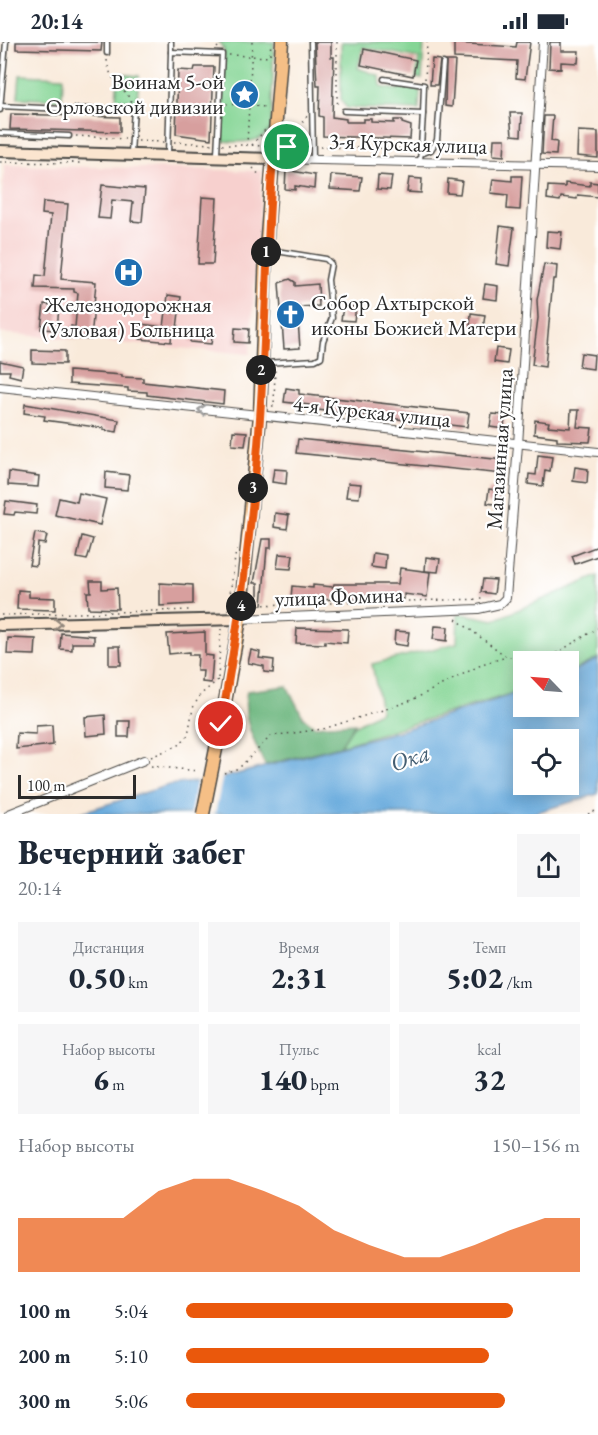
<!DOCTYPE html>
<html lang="ru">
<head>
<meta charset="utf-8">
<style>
  :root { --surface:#fff; --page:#f6f6f7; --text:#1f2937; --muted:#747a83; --accent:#ea580c }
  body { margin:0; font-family:"EB Garamond",serif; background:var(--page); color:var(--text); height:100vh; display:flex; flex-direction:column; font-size:22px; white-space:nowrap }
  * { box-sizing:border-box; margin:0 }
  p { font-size:20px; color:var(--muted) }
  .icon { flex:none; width:33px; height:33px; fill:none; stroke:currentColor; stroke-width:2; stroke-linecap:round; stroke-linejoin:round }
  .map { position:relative; height:772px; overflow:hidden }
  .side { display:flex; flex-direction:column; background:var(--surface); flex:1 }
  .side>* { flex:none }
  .needle { width:39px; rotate:295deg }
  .tools { position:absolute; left:513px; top:609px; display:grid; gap:12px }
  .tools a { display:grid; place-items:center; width:66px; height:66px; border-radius:0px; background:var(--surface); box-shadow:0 3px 15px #0003; font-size:30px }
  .scale { position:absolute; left:18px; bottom:15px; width:118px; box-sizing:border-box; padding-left:6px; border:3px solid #2b2b2b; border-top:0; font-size:16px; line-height:21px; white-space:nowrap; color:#2b2b2b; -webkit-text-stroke:4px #fff; paint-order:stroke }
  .pin { position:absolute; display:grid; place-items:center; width:51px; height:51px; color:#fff; margin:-26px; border:3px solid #fff; border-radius:50%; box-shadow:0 2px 6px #0007 }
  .km { position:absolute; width:30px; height:30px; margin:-15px; border-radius:50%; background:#222; color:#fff; font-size:16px; line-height:30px; text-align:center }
  .round { display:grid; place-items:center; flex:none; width:63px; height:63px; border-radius:0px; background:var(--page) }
  .headline { display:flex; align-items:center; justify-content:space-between; height:102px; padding:0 18px }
  h1 { font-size:33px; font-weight:800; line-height:45px }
  .figures { display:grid; grid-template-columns:repeat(3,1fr); gap:9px; height:102px; padding:6px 18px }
  .figures div { display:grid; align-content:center; border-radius:0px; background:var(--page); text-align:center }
  .figures b { font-size:30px; font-weight:800 }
  .figures small { font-size:16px; font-weight:400 }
  .figures p { font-size:16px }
  .chart { height:168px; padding:12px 18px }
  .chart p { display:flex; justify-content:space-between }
  .chart svg { width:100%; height:108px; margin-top:6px; fill:var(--accent); opacity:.7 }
  ul { padding:0 18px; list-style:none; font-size:20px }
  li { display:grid; grid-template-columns:96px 72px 1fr; align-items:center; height:45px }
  li i { height:15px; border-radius:8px; background:var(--accent) }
  .status { display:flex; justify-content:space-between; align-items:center; height:42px; padding:0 30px; background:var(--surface); direction:ltr }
  .status svg { height:16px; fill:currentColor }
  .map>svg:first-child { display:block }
  .built { fill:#f7d0ce }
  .green { fill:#85d595; stroke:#588060; stroke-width:1.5 }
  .forest { fill:#6cb67e; stroke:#4c7054; stroke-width:1.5 }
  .water { fill:#69abdd; stroke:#4a6b84; stroke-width:1.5; fill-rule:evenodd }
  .pier { fill:#f9eada }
  .building { fill:#d79f9e }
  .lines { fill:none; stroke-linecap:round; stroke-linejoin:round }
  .lane-casing { stroke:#4a4845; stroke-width:7 }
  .street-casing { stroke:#4a4845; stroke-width:10 }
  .secondary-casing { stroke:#4a4845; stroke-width:14 }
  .primary-casing { stroke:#4a4845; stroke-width:15 }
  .path { stroke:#4a4845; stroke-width:1.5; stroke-dasharray:1.5 4.5; stroke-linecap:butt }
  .lane { stroke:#fff; stroke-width:4 }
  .street { stroke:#fff; stroke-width:8 }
  .secondary { stroke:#fbe5cf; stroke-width:10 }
  .primary { stroke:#f5bf86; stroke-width:12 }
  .primary-bridge-casing { stroke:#4a4845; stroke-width:15; stroke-linecap:butt }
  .primary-bridge { stroke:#f5bf86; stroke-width:12 }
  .oneway { stroke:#a0a0a0 }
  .oneway2 { stroke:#93887d }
  .route-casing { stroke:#fff; stroke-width:12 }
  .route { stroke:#ea580c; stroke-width:8 }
  .labels { text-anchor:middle; stroke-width:4.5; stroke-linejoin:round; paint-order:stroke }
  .poi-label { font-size:22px; fill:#2b2b2b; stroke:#fff; text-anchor:end }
  .street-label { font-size:22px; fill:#2b2b2b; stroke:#fff }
  .water-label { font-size:24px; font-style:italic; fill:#445e72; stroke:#fff }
</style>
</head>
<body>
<div class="status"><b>20:14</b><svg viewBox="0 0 49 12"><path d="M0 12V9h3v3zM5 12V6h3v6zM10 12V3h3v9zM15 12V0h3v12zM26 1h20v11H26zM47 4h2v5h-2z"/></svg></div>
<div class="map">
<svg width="598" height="772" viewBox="0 0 598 772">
  <rect width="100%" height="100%" fill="#fff"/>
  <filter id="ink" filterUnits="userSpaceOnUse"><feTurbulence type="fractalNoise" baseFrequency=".0167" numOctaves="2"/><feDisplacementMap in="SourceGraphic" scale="12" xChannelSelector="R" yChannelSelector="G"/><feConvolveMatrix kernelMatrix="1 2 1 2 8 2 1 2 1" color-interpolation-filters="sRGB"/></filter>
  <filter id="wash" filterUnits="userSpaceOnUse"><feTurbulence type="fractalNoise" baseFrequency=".008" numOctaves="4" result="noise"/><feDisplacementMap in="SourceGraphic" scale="24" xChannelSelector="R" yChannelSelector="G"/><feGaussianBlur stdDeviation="1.35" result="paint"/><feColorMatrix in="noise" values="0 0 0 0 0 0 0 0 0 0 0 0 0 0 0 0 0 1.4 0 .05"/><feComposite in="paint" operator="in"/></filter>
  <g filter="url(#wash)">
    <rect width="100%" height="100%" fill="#f9eada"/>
    <polygon class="built" points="5,123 262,129 250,312 0,291 0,168"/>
    <g class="green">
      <path d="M219,0H274L271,87C260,103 238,100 221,99L224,8Z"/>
      <polygon points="341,0 424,0 422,37 416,36 419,16 363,5 358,26 380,34 381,45 398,48 399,43 411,44 420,49 419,68 347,66 341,59"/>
      <polygon points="118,32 139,34 137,59 116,58"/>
      <polygon points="20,33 63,35 62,58 18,56"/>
      <polygon points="598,534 598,616 569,631 568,620 524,620 523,648 340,704 352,685 381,669 372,622 457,601 458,571 494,578"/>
    </g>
    <path class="forest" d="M287,644L303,675L314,684L355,681L340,704L265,723C254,700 241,675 247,649Z"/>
    <path class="water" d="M598,617V752L531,772H76L169,743L218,737L402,688L523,649L524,664H568L569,631ZM524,698H568V742H524Z"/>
    <polygon class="pier" points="223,733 215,772 190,772 197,737"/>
    <g id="blocks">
      <g class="building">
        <polygon points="16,0 102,0 101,9 16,7"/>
        <polygon points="315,0 331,0 331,15 334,15 332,75 346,77 346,80 363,80 363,77 371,77 371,80 394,81 394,78 402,78 402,81 411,84 410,97 323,94 323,75 319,74 320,44 317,44"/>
        <polygon points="517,0 530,0 525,37 516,36 517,19 454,16 454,1 516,5"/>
        <polygon points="550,0 561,0 561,9 579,9 578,21 561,20 561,27 549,26"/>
        <polygon points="364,7 416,18 413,34 361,23"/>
        <polygon points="432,17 440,18 437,43 430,43"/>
        <polygon points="446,19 455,19 452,65 445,64"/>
        <polygon points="195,25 214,25 211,97 176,92 178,28 194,29"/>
        <polygon points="510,71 522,71 521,94 512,93"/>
        <polygon points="11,72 120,75 120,90 10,87"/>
        <polygon points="544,74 553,74 551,99 557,100 556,113 542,112"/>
        <polygon points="578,89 598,90 598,116 577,114"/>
        <polygon points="494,97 505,97 504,114 493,113"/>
        <polygon points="286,128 315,133 314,147 295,144 295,148 285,147"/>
        <polygon points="331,133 362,135 360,149 330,147"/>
        <polygon points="378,133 392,134 390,148 377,147"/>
        <polygon points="512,134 522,134 520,168 507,167 508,153 491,151 493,137 512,139"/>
        <polygon points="409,136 422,137 421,151 407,150"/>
        <polygon points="448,137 462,139 460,152 447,151"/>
        <polygon points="590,140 598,141 598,155 578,153 577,157 561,155 560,159 547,157 548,144 565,145 565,141 590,144"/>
        <polygon points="102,143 145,147 142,180 131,179 133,160 112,158 110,177 98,176"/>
        <polygon points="202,155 217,156 213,222 198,222"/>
        <polygon points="43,160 68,162 61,237 96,240 91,298 70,296 71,284 75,285 78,251 74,250 74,247 35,246 36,233 45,234 51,173 42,172"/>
        <polygon points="500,184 514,186 509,224 496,222"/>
        <polygon points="547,189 562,190 560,207 546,205"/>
        <polygon points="544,222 557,224 556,237 553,237 545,325 532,323 538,276 537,258"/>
        <polygon points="290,237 295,240 295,244 318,242 319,264 297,265 300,306 284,307 279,241"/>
        <polygon points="485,242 498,244 497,258 483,256"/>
        <polygon points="168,253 181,255 177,286 172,286 171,300 140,297 141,282 164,285"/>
        <polygon points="44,262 59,264 57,288 41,287"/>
        <polygon points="343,264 356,265 354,279 341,278"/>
        <polygon points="471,271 485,273 483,287 470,285"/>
        <polygon points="235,286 249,287 248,301 234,300"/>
        <polygon points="192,288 213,291 211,302 190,300"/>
        <polygon points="496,306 509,308 507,322 494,320"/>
        <polygon points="32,308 65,309 65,322 32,321"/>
        <polygon points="581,311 594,313 593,327 579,325"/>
        <polygon points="0,319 23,324 21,336 9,333 10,329 0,329"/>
        <polygon points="69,329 122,333 122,335 143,336 143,340 224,349 223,362 147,353 147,350 128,349 128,346 69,342"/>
        <polygon points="286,346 299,348 299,352 469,371 467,385 309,367 309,363 284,360"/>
        <polygon points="25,362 119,378 117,390 103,388 104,386 44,378 45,374 24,371"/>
        <polygon points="571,368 579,368 577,385 592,386 590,400 557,399 557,395 534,392 535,378 549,380 548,384 570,386"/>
        <polygon points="492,372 505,373 504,387 490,385"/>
        <polygon points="233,389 247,390 245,404 232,403"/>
        <polygon points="298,397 504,418 503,432 296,411"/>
        <polygon points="538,413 552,415 550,429 545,428 543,444 528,442 529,432 536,433"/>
        <polygon points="575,425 588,427 587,441 573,439"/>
        <polygon points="274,427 287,428 286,442 272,440"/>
        <polygon points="9,430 39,434 38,445 8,443"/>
        <polygon points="106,430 129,433 127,448 105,446"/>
        <polygon points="348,441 361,442 359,456 346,455"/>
        <polygon points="489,447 502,449 501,463 487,461"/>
        <polygon points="79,451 106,457 100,483 55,473 59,456 77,460"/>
        <polygon points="6,459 37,463 36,472 15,470 14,473 4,472"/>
        <polygon points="275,471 289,473 287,487 274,485"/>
        <polygon points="35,491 47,493 45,502 38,501 36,524 29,523"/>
        <polygon points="82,494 93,497 87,518 77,516"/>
        <polygon points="262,497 271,497 271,506 267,506 262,563 258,563 258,541 254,541"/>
        <polygon points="598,504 598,514 575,522 572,514"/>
        <polygon points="373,511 386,513 385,527 371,525"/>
        <polygon points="279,512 293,513 291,527 277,526"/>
        <polygon points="426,515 440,517 438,530 425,529"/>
        <polygon points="400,526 430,530 427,555 404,552 404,557 361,553 361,557 291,558 292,544 313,546 313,543 333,545 334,542 398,542"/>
        <polygon points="483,537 496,538 494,552 481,550"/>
        <polygon points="90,539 102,539 102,547 117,546 118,567 88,566 87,550 91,550"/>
        <polygon points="160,541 193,543 193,562 160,564"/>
        <polygon points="18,548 29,549 29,555 55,556 55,568 17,567"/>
        <polygon points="435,584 448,585 447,599 433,597"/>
        <polygon points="297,586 348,587 347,601 325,599 325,602 296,601"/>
        <polygon points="395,589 409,590 407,604 394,602"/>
        <polygon points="205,590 205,613 213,614 211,641 202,640 203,629 197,629 198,613 189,613 189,610 169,612 167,592"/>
        <polygon points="61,591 94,594 94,601 72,601 72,608 60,607"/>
        <polygon points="8,596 36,597 35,613 7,612"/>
        <polygon points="109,604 120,604 121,623 109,623"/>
        <polygon points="251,608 260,610 259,616 274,618 273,631 264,630 264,624 248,621"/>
        <polygon points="105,673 106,692 86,694 85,675"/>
        <polygon points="118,679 130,679 129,695 118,695"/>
        <polygon points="52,683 53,703 16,707 17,691 36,692 36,684"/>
      </g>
    </g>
  </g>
  <g filter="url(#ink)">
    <use href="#blocks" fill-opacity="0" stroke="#4a4845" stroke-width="1.5"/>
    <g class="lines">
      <defs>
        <g id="lane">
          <polyline points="107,0 107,11"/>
          <polyline points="311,0 313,117"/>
          <polyline points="171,10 171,0"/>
          <polyline points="384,37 424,43 423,72"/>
          <polyline points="0,64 63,67"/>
          <polyline points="75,67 134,67 131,111"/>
          <polyline points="0,68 6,0"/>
          <polyline points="344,69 423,72 420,120"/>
          <polyline points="0,91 69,94"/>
          <polyline points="168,112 171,10 222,12 217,112"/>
          <polyline points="421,112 431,108 437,98 443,21"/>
          <polyline points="265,321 315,318 321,315 323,299 332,276 328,238 331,222 326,217 270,208"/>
        </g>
        <g id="street">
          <polyline points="273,117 598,124"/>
          <polyline points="0,345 598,410"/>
          <polyline points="240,577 478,567 500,562 506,556 518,403 543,0"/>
          <polyline points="9,772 144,718"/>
        </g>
        <g id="secondary">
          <polyline points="0,109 273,117"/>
          <polyline points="0,583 240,577"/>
        </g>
        <polyline id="primary" points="221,682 240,577 260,374 266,207 282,0"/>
      </defs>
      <use href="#lane" class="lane-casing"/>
      <use href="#street" class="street-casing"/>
      <use href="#secondary" class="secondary-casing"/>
      <use href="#primary" class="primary-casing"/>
      <g class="path">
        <polyline points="252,0 247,103 264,104"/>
        <polyline points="337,0 337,60 340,64"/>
        <polyline points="217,6 223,0"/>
        <polyline points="270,12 271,0"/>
        <polyline points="229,13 270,15"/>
        <path d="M107,18C110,42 123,42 132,61"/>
        <polyline points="425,37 427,0"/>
        <polyline points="226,62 267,65"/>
        <polyline points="76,94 125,97"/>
        <polyline points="138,99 164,100"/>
        <polyline points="174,100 212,102"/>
        <polyline points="222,103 247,103 247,107"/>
        <polyline points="252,103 265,88"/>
        <polyline points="284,104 307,74"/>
        <polyline points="284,105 306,105"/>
        <polyline points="320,105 414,107"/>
        <polyline points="0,120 83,121"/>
        <polyline points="253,126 261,135"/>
        <polyline points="272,364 274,364 275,327"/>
        <polyline points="252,563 484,557"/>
        <polyline points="228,568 236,508"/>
        <polyline points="1,573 191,568"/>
        <polyline points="456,577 507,615 535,617 550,615 598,586"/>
        <polyline points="218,636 221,587"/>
        <polyline points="151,715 179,703 188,693 193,666 200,653 218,638"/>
        <polyline points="151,724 198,729"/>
        <polyline points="224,731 239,726 271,694 323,687 386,667 412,658 485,621 507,615"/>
        <polyline points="588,772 598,768"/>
      </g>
      <use href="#lane" class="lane"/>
      <use href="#street" class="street"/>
      <use href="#secondary" class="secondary"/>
      <use href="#primary" class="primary"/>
      <defs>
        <polyline id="primary-bridge" points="203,772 221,682"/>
      </defs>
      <use href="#primary-bridge" class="primary-bridge-casing"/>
      <use href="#primary-bridge" class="primary-bridge"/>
    </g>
    <defs><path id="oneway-chevron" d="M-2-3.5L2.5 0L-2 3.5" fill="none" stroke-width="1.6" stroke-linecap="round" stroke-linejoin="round" transform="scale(1.5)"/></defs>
    <use class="oneway" href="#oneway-chevron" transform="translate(202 368) rotate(-174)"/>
    <use class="oneway2" href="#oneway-chevron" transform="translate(58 582) rotate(-1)"/>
  </g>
  <g class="lines" filter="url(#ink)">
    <defs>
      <path id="route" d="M221,682C239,581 253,479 260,376C266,289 266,203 273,117H282L284,105H287"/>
    </defs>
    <use href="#route" class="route-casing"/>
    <use href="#route" class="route"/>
  </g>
  <defs>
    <symbol id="sight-disc" viewBox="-11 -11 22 22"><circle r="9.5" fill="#1f6fb2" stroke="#fff"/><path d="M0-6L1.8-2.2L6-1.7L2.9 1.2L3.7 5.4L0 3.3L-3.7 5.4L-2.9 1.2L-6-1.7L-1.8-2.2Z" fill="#fff"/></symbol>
    <symbol id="hospital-disc" viewBox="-11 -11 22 22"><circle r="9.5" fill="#1f6fb2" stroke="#fff"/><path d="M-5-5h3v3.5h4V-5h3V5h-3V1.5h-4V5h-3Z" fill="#fff"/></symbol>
    <symbol id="church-disc" viewBox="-11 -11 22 22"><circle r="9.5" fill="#1f6fb2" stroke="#fff"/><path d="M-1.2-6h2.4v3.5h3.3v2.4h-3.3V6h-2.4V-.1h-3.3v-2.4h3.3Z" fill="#fff"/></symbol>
  </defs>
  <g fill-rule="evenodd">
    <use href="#sight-disc" x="228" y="36" width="33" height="33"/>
    <use href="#hospital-disc" x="112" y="214" width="33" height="33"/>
    <use href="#church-disc" x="274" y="256" width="33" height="33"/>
  </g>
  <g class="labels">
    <g class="poi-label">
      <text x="224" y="47">Воинам 5-ой<tspan x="224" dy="25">Орловской дивизии</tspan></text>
      <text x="311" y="268" text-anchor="start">Собор Ахтырской<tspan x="311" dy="25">иконы Божией Матери</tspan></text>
      <text x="128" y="270" text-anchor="middle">Железнодорожная<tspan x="128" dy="25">(Узловая) Больница</tspan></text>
    </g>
    <g class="street-label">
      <text transform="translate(408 101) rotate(2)" y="8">3-я Курская улица</text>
      <text transform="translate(372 369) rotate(6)" y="8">4-я Курская улица</text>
      <text transform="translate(499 407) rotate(-86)" y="8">Магазинная улица</text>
      <text transform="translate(339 554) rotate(-2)" y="8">улица Фомина</text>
    </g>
    <g class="water-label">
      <text transform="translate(410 716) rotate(-18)" y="8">Ока</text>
    </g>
  </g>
</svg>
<div class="tools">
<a><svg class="needle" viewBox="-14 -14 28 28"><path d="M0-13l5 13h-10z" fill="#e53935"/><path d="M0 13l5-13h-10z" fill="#747a83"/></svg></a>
<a><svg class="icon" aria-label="locate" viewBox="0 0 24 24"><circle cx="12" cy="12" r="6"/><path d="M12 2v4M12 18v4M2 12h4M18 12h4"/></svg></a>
</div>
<div class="scale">100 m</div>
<div class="pin" style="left:287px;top:105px;background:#1e9e55"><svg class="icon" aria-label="arrive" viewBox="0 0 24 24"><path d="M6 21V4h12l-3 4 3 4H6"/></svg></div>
<div class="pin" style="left:221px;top:682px;background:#d93025"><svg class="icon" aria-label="check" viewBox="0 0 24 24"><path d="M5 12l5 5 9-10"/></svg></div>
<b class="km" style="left:266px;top:210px">1</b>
<b class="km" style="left:261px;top:328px">2</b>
<b class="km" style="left:253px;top:446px">3</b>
<b class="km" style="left:241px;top:564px">4</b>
</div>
<section class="side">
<div class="headline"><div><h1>Вечерний забег</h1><p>20:14</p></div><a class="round"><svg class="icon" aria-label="share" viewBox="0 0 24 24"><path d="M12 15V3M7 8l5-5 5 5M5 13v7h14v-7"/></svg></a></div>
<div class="figures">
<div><p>Дистанция</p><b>0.50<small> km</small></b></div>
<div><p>Время</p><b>2:31</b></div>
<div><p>Темп</p><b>5:02<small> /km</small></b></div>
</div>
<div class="figures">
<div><p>Набор высоты</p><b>6<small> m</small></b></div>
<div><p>Пульс</p><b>140<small> bpm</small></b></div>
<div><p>kcal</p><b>32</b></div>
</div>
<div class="chart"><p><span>Набор высоты</span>150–156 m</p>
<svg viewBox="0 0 160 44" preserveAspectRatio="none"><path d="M0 44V22L10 22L20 22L30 22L40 11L50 6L60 6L70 11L80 17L90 27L100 33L110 38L120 38L130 33L140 27L150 22L160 22V44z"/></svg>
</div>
<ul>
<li><b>100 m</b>5:04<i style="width:83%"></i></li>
<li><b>200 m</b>5:10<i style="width:77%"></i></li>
<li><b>300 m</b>5:06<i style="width:81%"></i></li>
</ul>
</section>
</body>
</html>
